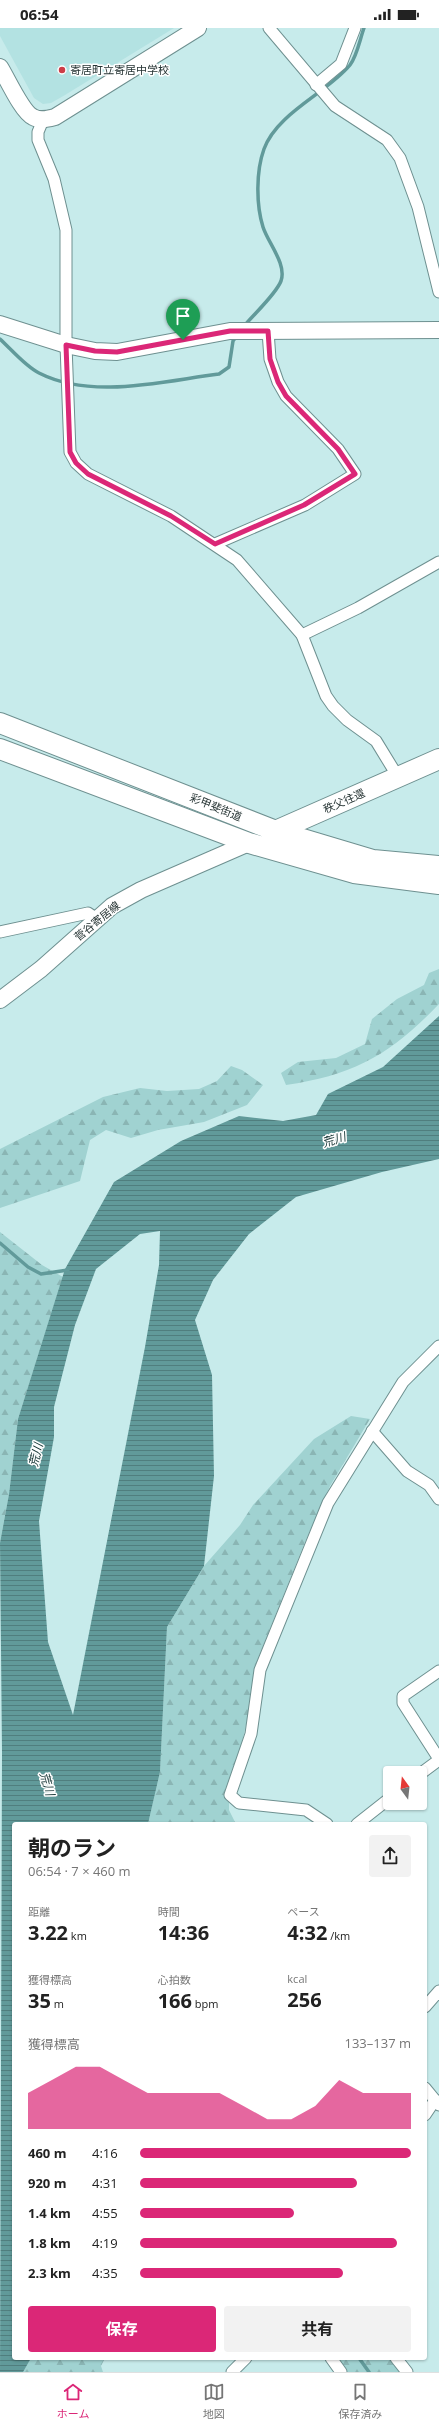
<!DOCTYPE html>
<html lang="ja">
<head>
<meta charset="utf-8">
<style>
  :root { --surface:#fff; --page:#f2f2f2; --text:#222; --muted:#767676; --line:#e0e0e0; --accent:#db2777 }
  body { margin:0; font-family:"Open Sans","Noto Sans JP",sans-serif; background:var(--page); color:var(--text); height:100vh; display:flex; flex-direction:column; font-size:15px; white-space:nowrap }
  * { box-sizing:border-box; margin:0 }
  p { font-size:13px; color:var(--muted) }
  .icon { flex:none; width:22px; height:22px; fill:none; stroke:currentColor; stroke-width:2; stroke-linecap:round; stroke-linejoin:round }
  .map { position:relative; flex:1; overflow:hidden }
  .sheet { position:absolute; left:12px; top:1794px; width:415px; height:538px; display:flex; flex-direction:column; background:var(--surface); border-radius:4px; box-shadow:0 1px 3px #0004 }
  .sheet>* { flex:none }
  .needle { width:26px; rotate:345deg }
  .fabs { position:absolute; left:383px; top:1738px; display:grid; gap:8px }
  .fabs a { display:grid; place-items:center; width:44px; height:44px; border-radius:4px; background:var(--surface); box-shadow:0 1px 3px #0004; font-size:20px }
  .pin { position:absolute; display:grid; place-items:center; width:34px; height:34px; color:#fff; margin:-41px -17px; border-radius:50% 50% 50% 0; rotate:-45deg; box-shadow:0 0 4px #0007 }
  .pin .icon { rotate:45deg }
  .round { display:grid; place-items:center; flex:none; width:42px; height:42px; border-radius:4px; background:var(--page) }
  .head { display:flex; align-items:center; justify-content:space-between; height:68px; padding:0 16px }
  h1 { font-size:22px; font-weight:700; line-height:30px }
  .stats { display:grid; grid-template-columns:repeat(3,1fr); gap:6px; height:68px; padding:4px 16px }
  .stats div { display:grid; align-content:center }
  .stats b { font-size:20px; font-weight:700 }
  .stats small { font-size:11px; font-weight:400 }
  .stats p { font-size:11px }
  .chart { height:112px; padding:8px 16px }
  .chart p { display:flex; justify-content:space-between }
  .chart svg { width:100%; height:72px; margin-top:4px; fill:var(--accent); opacity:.7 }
  .action { display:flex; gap:8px; margin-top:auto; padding:8px 16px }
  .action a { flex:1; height:46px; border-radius:4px; background:var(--accent); color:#fff; font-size:16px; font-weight:700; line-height:46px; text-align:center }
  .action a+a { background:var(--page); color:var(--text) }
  ul { padding:0 16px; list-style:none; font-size:13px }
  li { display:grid; grid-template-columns:64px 48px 1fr; align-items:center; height:30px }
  li i { height:10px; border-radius:5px; background:var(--accent) }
  .status { display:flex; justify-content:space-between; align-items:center; height:28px; padding:0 20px; background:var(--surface); direction:ltr }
  .status svg { height:11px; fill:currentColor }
  .dock { display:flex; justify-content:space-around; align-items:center; height:56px; border-top:1px solid var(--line); background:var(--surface); font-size:11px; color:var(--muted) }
  .dock a { display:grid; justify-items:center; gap:2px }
  .dock .active { color:var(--accent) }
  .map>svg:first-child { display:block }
  .built { fill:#b3e2e2 }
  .forest { fill:url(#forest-firs) }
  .water { fill:url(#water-rules); fill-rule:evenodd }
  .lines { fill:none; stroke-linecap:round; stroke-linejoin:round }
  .stream { stroke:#619a9a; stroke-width:3.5 }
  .street-casing { stroke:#6e9090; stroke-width:13 }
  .secondary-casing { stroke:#6e9090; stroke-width:18 }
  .highway-casing { stroke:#6e9090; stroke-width:22 }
  .street { stroke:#fff; stroke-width:11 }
  .secondary { stroke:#fff; stroke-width:16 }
  .highway { stroke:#fff; stroke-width:20 }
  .route-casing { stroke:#fff; stroke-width:8 }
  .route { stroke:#db2777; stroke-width:5 }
  .poi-dot { fill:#cd3d47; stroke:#fff; stroke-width:1.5 }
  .labels { text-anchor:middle; stroke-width:3; stroke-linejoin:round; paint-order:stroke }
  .poi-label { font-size:11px; fill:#263434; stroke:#fff; text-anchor:start }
  .street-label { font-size:11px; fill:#263434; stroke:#fff }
  .water-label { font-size:12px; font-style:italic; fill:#143333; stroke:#fff }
</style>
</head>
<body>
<div class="status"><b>06:54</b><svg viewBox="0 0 49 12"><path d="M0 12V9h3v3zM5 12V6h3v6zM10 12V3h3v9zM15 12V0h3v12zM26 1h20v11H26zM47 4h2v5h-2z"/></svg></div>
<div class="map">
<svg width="439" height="2344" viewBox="0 0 439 2344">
  <defs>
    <pattern id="forest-firs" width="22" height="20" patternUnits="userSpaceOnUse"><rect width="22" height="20" fill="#a0d2d1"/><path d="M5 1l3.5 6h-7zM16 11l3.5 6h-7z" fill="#8ab5b4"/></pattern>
    <pattern id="water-rules" width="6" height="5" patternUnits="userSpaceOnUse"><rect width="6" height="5" fill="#619a9a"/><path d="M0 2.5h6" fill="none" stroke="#507e7e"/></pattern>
  </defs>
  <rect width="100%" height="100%" fill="#c7ebeb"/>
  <polygon class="built" points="0,0 174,0 65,67 51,75 43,76 34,70 0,8"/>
  <g class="forest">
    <path d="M439,941V976C391,1026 355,1047 286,1057L281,1045L298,1034L336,1030L365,1016L372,991L397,971L424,957L429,945Z"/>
    <polygon points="231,1038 242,1042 263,1057 247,1077 204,1094 158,1102 131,1110 106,1102 90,1112 80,1153 0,1180 0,1121 103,1069 140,1060 167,1063 199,1061 217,1053"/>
    <polygon points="0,1204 42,1237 63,1249 18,1391 9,1466 0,1515"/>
    <polygon points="351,1388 370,1391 330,1458 305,1514 255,1638 248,1688 240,1723 229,1752 229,1782 236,1796 148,1796 160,1744 167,1599 204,1538 240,1497 253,1477 314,1411"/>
    <polygon points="29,2330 105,2330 101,2338 103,2344 21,2344"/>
    <polygon points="339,2330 389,2330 400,2344 346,2344"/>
  </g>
  <path class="water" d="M439,988V1131L382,1144L296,1169L249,1206L213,1252L195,1292L212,1347L214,1448L204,1538L167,1599L160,1744L148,1796H14V2330H31L23,2344H0L2,1725L0,1515L9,1466L18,1391L65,1241L114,1154L181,1113L239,1088L283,1093L316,1087L328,1066L383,1039ZM160,1203L159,1237L145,1319L73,1687L48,1614L39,1493L54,1409V1379L75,1297L96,1241L140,1206Z"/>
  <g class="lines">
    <g class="stream">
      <path d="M245,297C255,285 276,266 281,253C287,236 268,215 263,199C256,177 256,143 264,121C277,85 327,65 350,37C357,28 360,11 364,0"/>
      <path d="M0,311C12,322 25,338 39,345C92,372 163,353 219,346L229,339L233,313L236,309"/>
      <polyline points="0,1215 28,1239 41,1246 68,1242"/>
      <polyline points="359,2330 369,2344"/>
    </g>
    <defs>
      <g id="street">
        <polyline points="269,0 335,78 387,112 400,130 418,179 439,264"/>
        <polyline points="316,57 341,36 355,0"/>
        <polyline points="43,92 38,104 38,112 54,151 66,202 66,317 70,424 76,435 88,446 171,488 237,532 302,607 326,668 333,678 347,692 376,713 398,749"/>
        <polyline points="215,516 305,477 355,446 338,421 286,368 278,354 270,331 268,303"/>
        <polyline points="302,607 358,580 439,534"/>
        <polyline points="0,904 88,885 97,891"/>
        <polyline points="372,1403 407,1443 429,1457 439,1471"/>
        <polyline points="439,1643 403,1668 403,1675 439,1731"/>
        <polyline points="420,1746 439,1732"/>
        <polyline points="327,1796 306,1782 239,1775 230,1767 251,1706 260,1642 328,1475 403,1354 439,1318"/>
        <polyline points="357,1796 390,1770"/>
        <polyline points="425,1979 439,1963"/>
        <polyline points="425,2060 439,2077"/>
        <polyline points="425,2087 435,2072"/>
        <polyline points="331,2330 341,2344"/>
        <polyline points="396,2330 407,2344"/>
        <polyline points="232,2344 246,2330"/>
      </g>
      <g id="secondary">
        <path d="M0,39C7,50 22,84 33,89C40,93 47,91 55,89L198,0"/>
        <polyline points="0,296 66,317 95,323 117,324 230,303 439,302"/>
        <polyline points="0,972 41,941 112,878 141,862 249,815"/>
      </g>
      <g id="highway">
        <polyline points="0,695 276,803 373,832 439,838"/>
        <polyline points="0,721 249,815 354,845 439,856"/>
        <polyline points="271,805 439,731"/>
      </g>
    </defs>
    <use href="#street" class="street-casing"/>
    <use href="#secondary" class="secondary-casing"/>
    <use href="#highway" class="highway-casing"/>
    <use href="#street" class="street"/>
    <use href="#secondary" class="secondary"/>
    <use href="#highway" class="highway"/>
  </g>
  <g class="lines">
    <defs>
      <polygon id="route" points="230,303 268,303 270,331 278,354 286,368 338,421 355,446 304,477 215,516 171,488 88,446 76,435 70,424 66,317 95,323 117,324"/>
    </defs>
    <use href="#route" class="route-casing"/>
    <use href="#route" class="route"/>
  </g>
  <circle class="poi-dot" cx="62" cy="42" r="4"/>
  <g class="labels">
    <g class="poi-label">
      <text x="70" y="46">寄居町立寄居中学校</text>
    </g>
    <g class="street-label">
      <text transform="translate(344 773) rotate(-24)" y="4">秩父往還</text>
      <text transform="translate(216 779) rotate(22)" y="4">彩甲斐街道</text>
      <text transform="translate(97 893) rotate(-39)" y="4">菅谷寄居線</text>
    </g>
    <g class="water-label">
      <text transform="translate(334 1112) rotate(-17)" y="4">荒川</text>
      <text transform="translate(36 1427) rotate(-77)" y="4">荒川</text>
      <text transform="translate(47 1756) rotate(74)" y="4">荒川</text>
    </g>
  </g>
</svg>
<div class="fabs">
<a><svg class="needle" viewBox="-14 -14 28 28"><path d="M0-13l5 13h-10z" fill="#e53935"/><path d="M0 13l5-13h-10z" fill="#767676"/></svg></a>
</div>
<div class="pin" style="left:183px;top:312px;background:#1e9e55"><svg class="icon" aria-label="arrive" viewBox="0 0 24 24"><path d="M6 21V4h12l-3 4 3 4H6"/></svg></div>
<section class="sheet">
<div class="head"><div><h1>朝のラン</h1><p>06:54 · 7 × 460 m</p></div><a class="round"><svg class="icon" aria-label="share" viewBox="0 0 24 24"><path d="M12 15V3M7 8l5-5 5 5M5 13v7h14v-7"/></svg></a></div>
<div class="stats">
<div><p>距離</p><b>3.22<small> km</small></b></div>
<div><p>時間</p><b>14:36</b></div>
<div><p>ペース</p><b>4:32<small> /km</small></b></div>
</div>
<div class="stats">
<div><p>獲得標高</p><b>35<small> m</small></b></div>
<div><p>心拍数</p><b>166<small> bpm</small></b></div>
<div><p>kcal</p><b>256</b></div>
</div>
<div class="chart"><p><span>獲得標高</span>133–137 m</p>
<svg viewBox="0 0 160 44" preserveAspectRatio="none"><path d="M0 44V22L10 14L20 6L30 6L40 14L50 22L60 22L70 22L80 22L90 30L100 38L110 38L120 30L130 14L140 22L150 22L160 22V44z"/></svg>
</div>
<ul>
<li><b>460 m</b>4:16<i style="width:100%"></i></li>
<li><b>920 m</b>4:31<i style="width:80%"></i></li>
<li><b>1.4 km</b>4:55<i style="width:57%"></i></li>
<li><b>1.8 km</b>4:19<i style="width:95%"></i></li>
<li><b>2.3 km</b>4:35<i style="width:75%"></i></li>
</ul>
<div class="action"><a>保存</a><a>共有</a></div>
</section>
</div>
<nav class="dock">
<a class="active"><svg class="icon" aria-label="home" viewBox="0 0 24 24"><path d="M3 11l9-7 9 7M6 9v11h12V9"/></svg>ホーム</a>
<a><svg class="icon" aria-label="map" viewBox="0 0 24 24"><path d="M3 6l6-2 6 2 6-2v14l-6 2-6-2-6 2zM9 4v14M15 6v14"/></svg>地図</a>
<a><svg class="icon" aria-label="saved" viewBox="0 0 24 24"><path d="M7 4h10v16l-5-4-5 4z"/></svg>保存済み</a>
</nav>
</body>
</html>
